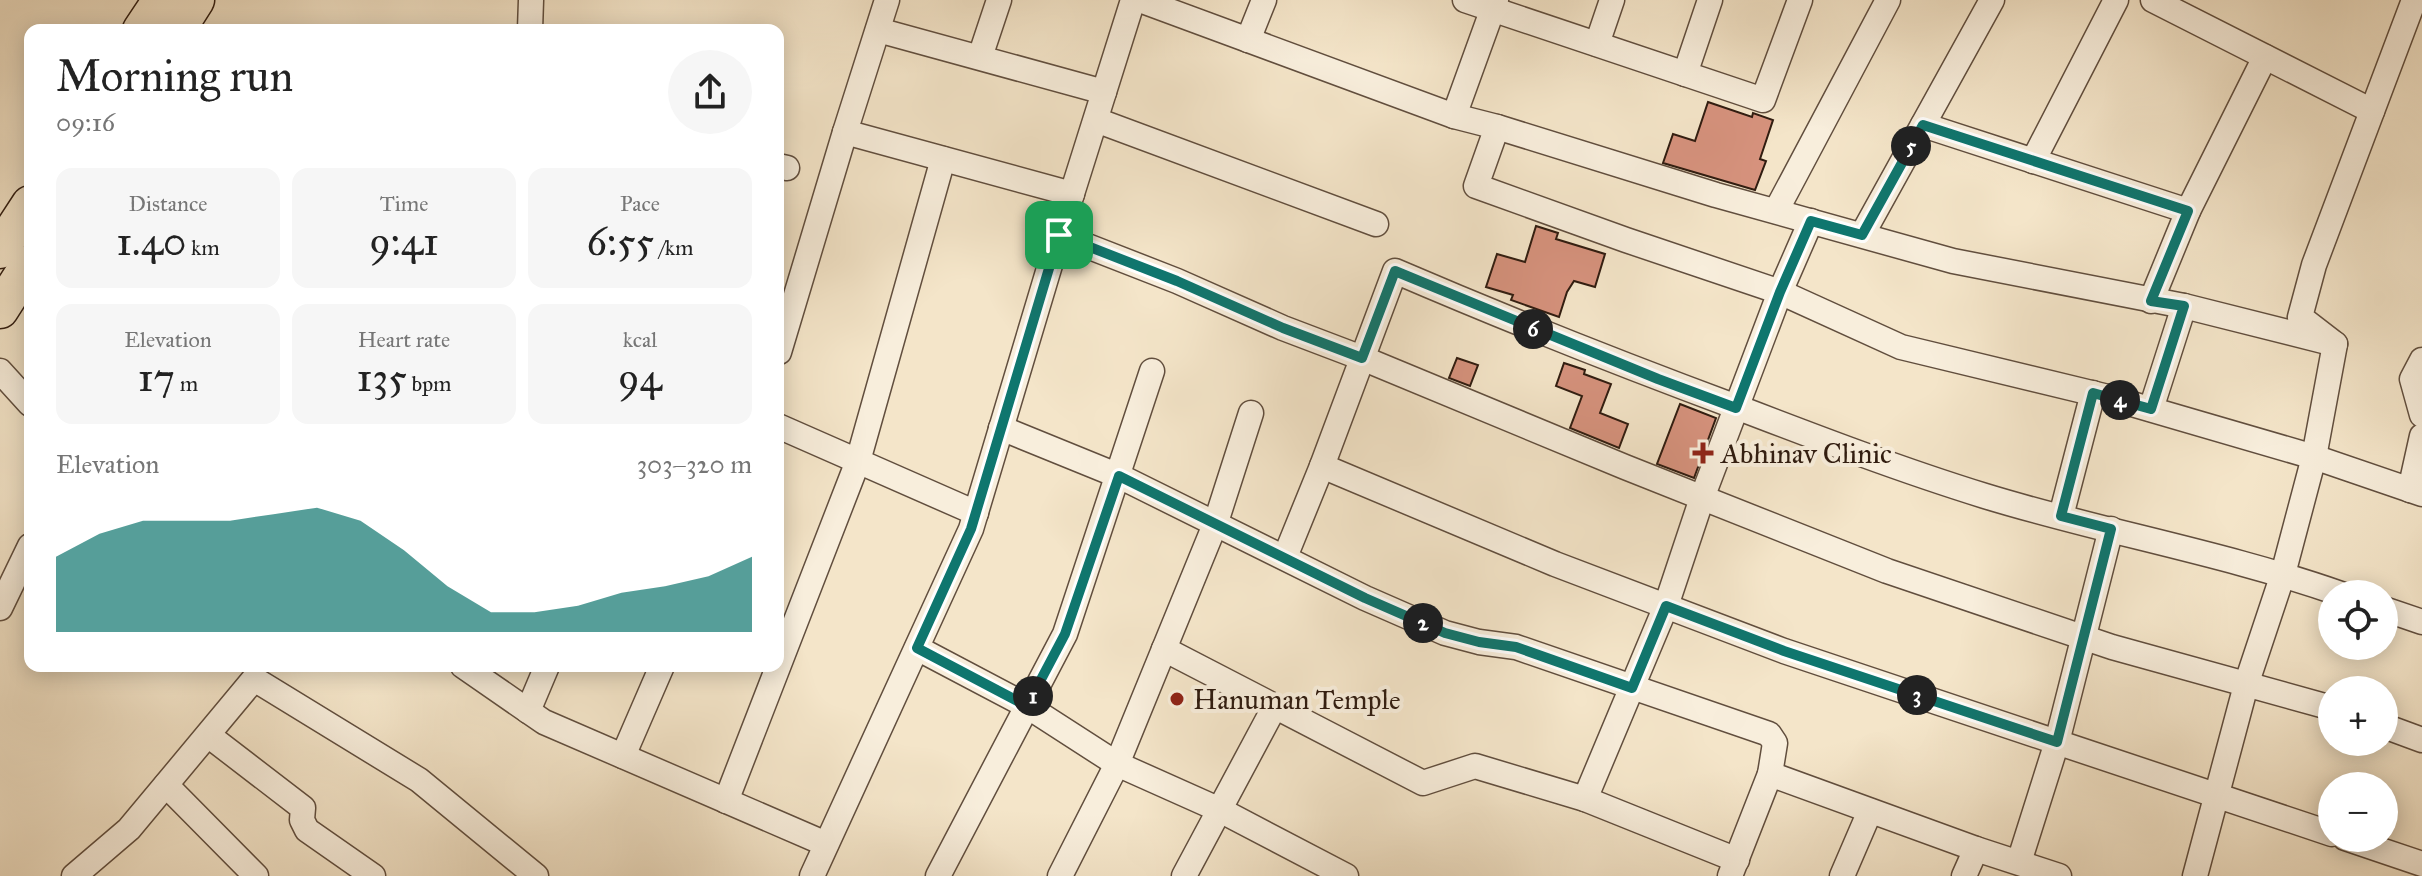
<!DOCTYPE html>
<html lang="en">
<head>
<meta charset="utf-8">
<style>
  :root { --surface:#fff; --page:#f6f6f6; --text:#222; --muted:#767676; --accent:#0f766e }
  body { margin:0; font-family:"IM FELL Great Primer",serif; background:var(--page); color:var(--text); height:100vh; display:flex; flex-direction:column; font-size:30px; white-space:nowrap }
  * { box-sizing:border-box; margin:0 }
  p { font-size:26px; color:var(--muted) }
  .icon { flex:none; width:44px; height:44px; fill:none; stroke:currentColor; stroke-width:2; stroke-linecap:round; stroke-linejoin:round }
  .map { position:relative; flex:1; overflow:hidden }
  .sheet { position:absolute; left:24px; top:24px; width:760px; height:648px; display:flex; flex-direction:column; background:var(--surface); border-radius:16px; box-shadow:0 4px 20px #0003 }
  .sheet>* { flex:none }
  .fabs { position:absolute; left:2318px; top:580px; display:grid; gap:16px }
  .fabs a { display:grid; place-items:center; width:80px; height:80px; border-radius:50%; background:var(--surface); box-shadow:0 4px 20px #0003; font-size:40px }
  .pin { position:absolute; display:grid; place-items:center; width:68px; height:68px; color:#fff; margin:-34px; border-radius:16px; box-shadow:0 4px 12px #0006 }
  .km { position:absolute; width:40px; height:40px; margin:-20px; border-radius:50%; background:#222; color:#fff; font-size:22px; line-height:40px; text-align:center }
  .round { display:grid; place-items:center; flex:none; width:84px; height:84px; border-radius:42px; background:var(--page) }
  .overview { display:flex; align-items:center; justify-content:space-between; height:136px; padding:0 32px }
  h1 { font-size:44px; font-weight:600; line-height:60px }
  .metrics { display:grid; grid-template-columns:repeat(3,1fr); gap:12px; height:136px; padding:8px 32px }
  .metrics div { display:grid; align-content:center; border-radius:16px; background:var(--page); text-align:center }
  .metrics b { font-size:40px; font-weight:600 }
  .metrics small { font-size:22px; font-weight:400 }
  .metrics p { font-size:22px }
  .chart { height:224px; padding:16px 32px }
  .chart p { display:flex; justify-content:space-between }
  .chart svg { width:100%; height:144px; margin-top:8px; fill:var(--accent); opacity:.7 }
  .map>svg:first-child { display:block }
  .building { fill:#d6927d; stroke:#301c10; stroke-width:2 }
  .lines { fill:none; stroke-linecap:round; stroke-linejoin:round }
  .minor-casing { stroke:#614e3e; stroke-width:27 }
  .highway-casing { stroke:#301c10; stroke-width:39 }
  .minor { stroke:#f8eedc; stroke-width:24 }
  .highway { stroke:#f4e5c9; stroke-width:36 }
  .route-casing { stroke:#fff; stroke-width:16 }
  .route { stroke:#0f766e; stroke-width:10 }
  .poi-dot { fill:#8f2418; stroke:#f8eedc; stroke-width:3 }
  .labels { text-anchor:middle; stroke-width:8; stroke-linejoin:round; paint-order:stroke }
  .poi-label { font-size:28px; fill:#301c10; stroke:#f8eedc; text-anchor:start }
</style>
</head>
<body>
<div class="map">
<svg width="2422" height="876" viewBox="0 0 2422 876">
  <rect width="100%" height="100%" fill="#f4e5c9"/>
  <filter id="stains"><feTurbulence type="fractalNoise" baseFrequency=".0025" numOctaves="4"/><feColorMatrix values="0 0 0 0 .2 0 0 0 0 .09 0 0 0 0 .02 0 0 0 .5 -.17"/></filter>
  <radialGradient id="worn" r=".72"><stop offset=".6" stop-color="#630" stop-opacity="0"/><stop offset="1" stop-color="#630" stop-opacity=".3"/></radialGradient>
  <g class="building">
    <polygon points="1708,102 1752,117 1753,113 1773,120 1760,159 1766,161 1755,190 1663,163 1673,134 1695,141"/>
    <polygon points="1536,226 1558,233 1556,239 1605,254 1595,287 1574,281 1567,292 1559,317 1511,300 1513,295 1486,287 1497,254 1525,262"/>
    <polygon points="1457,358 1478,365 1470,386 1449,378"/>
    <polygon points="1564,363 1585,370 1584,374 1611,384 1600,413 1628,424 1619,448 1570,428 1582,396 1556,386"/>
    <polygon points="1680,404 1716,418 1694,478 1657,464"/>
  </g>
  <g class="lines">
    <defs>
      <g id="minor">
        <polyline points="887,0 845,132 1072,194"/>
        <polyline points="1140,0 1454,116 1497,127 1716,195 1953,261 2184,306 2335,344"/>
        <polyline points="1465,0 1763,100 1800,0"/>
        <polyline points="2153,0 2372,111"/>
        <polyline points="530,30 531,0"/>
        <polyline points="878,30 1104,92"/>
        <polyline points="1248,40 1264,0"/>
        <polyline points="1597,44 1612,0"/>
        <polyline points="980,57 999,0"/>
        <polyline points="1685,74 1710,0"/>
        <polyline points="1454,116 1496,0"/>
        <polyline points="1096,120 1376,224"/>
        <polyline points="1923,125 2188,211 2265,57"/>
        <polyline points="1497,127 1476,186 1626,240 1780,292 1901,347 2108,397 2314,457 2422,494"/>
        <polyline points="2033,161 2116,0"/>
        <polyline points="778,166 787,168"/>
        <polyline points="1776,211 1888,0"/>
        <polyline points="1059,235 1177,281 1283,328 1362,358 1625,467 1887,571 2112,647 2332,708"/>
        <polyline points="1862,235 1992,0"/>
        <polyline points="2151,301 2188,211"/>
        <polyline points="779,352 845,132"/>
        <polyline points="2422,360 2412,379 2422,415"/>
        <polyline points="0,371 30,404"/>
        <polyline points="2151,409 2184,306"/>
        <polyline points="778,426 976,513"/>
        <polyline points="1001,428 1119,476 1365,598 1445,633 1479,642 1516,647 1769,734 1775,743 1770,774"/>
        <polyline points="1322,466 1555,564 1784,651 2332,834"/>
        <polyline points="2410,490 2422,436"/>
        <polyline points="2061,516 2093,393"/>
        <path d="M1285,557L1322,466L1395,271C1509,320 1623,365 1739,408C1820,439 1901,470 1985,496C2102,532 2224,553 2341,594"/>
        <polyline points="0,608 30,546"/>
        <polyline points="2384,609 2422,622"/>
        <polyline points="917,648 1027,706 1117,764 1220,810 1346,876"/>
        <polyline points="1164,649 1423,783 1475,766 1585,799 1666,606 1702,498 1780,292 1811,221"/>
        <polyline points="463,666 544,722 826,844"/>
        <polyline points="528,711 547,666"/>
        <polyline points="2384,726 2422,740"/>
        <polyline points="208,735 303,808 302,820 307,830 373,876"/>
        <polyline points="623,756 662,666"/>
        <polyline points="166,785 256,876"/>
        <polyline points="1585,799 1737,860"/>
        <polyline points="726,801 858,461 943,159"/>
        <polyline points="2345,838 2422,864"/>
        <polyline points="2019,862 2057,742 2111,529"/>
        <polyline points="74,876 129,829 254,679 419,780 536,876"/>
        <polyline points="812,876 971,529 1059,235 1133,0"/>
        <polyline points="938,876 1065,634 1152,371"/>
        <polyline points="1060,876 1117,764 1216,522 1251,413"/>
        <polyline points="1184,876 1275,706"/>
        <polyline points="1730,876 1770,774 1976,849 2059,876"/>
        <polyline points="1842,876 1870,811"/>
        <polyline points="1964,876 1976,849"/>
        <polyline points="2195,876 2246,685 2283,574 2314,457 2335,344 2300,317 2314,265 2414,0"/>
      </g>
      <g id="highway">
        <polyline points="141,30 161,0"/>
        <polyline points="177,30 196,0"/>
        <polyline points="0,250 30,204"/>
        <polyline points="0,310 30,263"/>
      </g>
    </defs>
    <use href="#minor" class="minor-casing"/>
    <use href="#highway" class="highway-casing"/>
    <use href="#minor" class="minor"/>
    <use href="#highway" class="highway"/>
  </g>
  <g class="lines">
    <defs>
      <polygon id="route" points="1923,125 2188,211 2151,301 2184,306 2151,409 2093,393 2061,516 2111,529 2057,742 1784,651 1666,606 1632,688 1516,647 1479,642 1445,633 1365,598 1119,476 1065,634 1027,706 917,648 971,529 1059,235 1177,281 1283,328 1362,358 1395,271 1658,379 1736,408 1780,292 1811,221 1862,235"/>
    </defs>
    <use href="#route" class="route-casing"/>
    <use href="#route" class="route"/>
  </g>
  <g class="poi-dot">
    <path d="M1699 441h8v8h8v8h-8v8h-8v-8h-8v-8h8z"/>
    <circle cx="1177" cy="699" r="8"/>
  </g>
  <g class="labels">
    <g class="poi-label">
      <text x="1721" y="463">Abhinav Clinic</text>
      <text x="1193" y="709">Hanuman Temple</text>
    </g>
  </g>
  <rect width="100%" height="100%" filter="url(#stains)"/>
  <rect width="100%" height="100%" fill="url(#worn)"/>
</svg>
<div class="fabs">
<a><svg class="icon" aria-label="locate" viewBox="0 0 24 24"><circle cx="12" cy="12" r="6"/><path d="M12 2v4M12 18v4M2 12h4M18 12h4"/></svg></a>
<a>+</a>
<a>−</a>
</div>
<div class="pin" style="left:1059px;top:235px;background:#1e9e55"><svg class="icon" aria-label="arrive" viewBox="0 0 24 24"><path d="M6 21V4h12l-3 4 3 4H6"/></svg></div>
<b class="km" style="left:1033px;top:696px">1</b>
<b class="km" style="left:1423px;top:623px">2</b>
<b class="km" style="left:1917px;top:695px">3</b>
<b class="km" style="left:2120px;top:400px">4</b>
<b class="km" style="left:1911px;top:146px">5</b>
<b class="km" style="left:1533px;top:329px">6</b>
<section class="sheet">
<div class="overview"><div><h1>Morning run</h1><p>09:16</p></div><a class="round"><svg class="icon" aria-label="share" viewBox="0 0 24 24"><path d="M12 15V3M7 8l5-5 5 5M5 13v7h14v-7"/></svg></a></div>
<div class="metrics">
<div><p>Distance</p><b>1.40<small> km</small></b></div>
<div><p>Time</p><b>9:41</b></div>
<div><p>Pace</p><b>6:55<small> /km</small></b></div>
</div>
<div class="metrics">
<div><p>Elevation</p><b>17<small> m</small></b></div>
<div><p>Heart rate</p><b>135<small> bpm</small></b></div>
<div><p>kcal</p><b>94</b></div>
</div>
<div class="chart"><p><span>Elevation</span>303–320 m</p>
<svg viewBox="0 0 160 44" preserveAspectRatio="none"><path d="M0 44V21L10 14L20 10L30 10L40 10L50 8L60 6L70 10L80 19L90 30L100 38L110 38L120 36L130 32L140 30L150 27L160 21V44z"/></svg>
</div>
</section>
</div>
</body>
</html>
